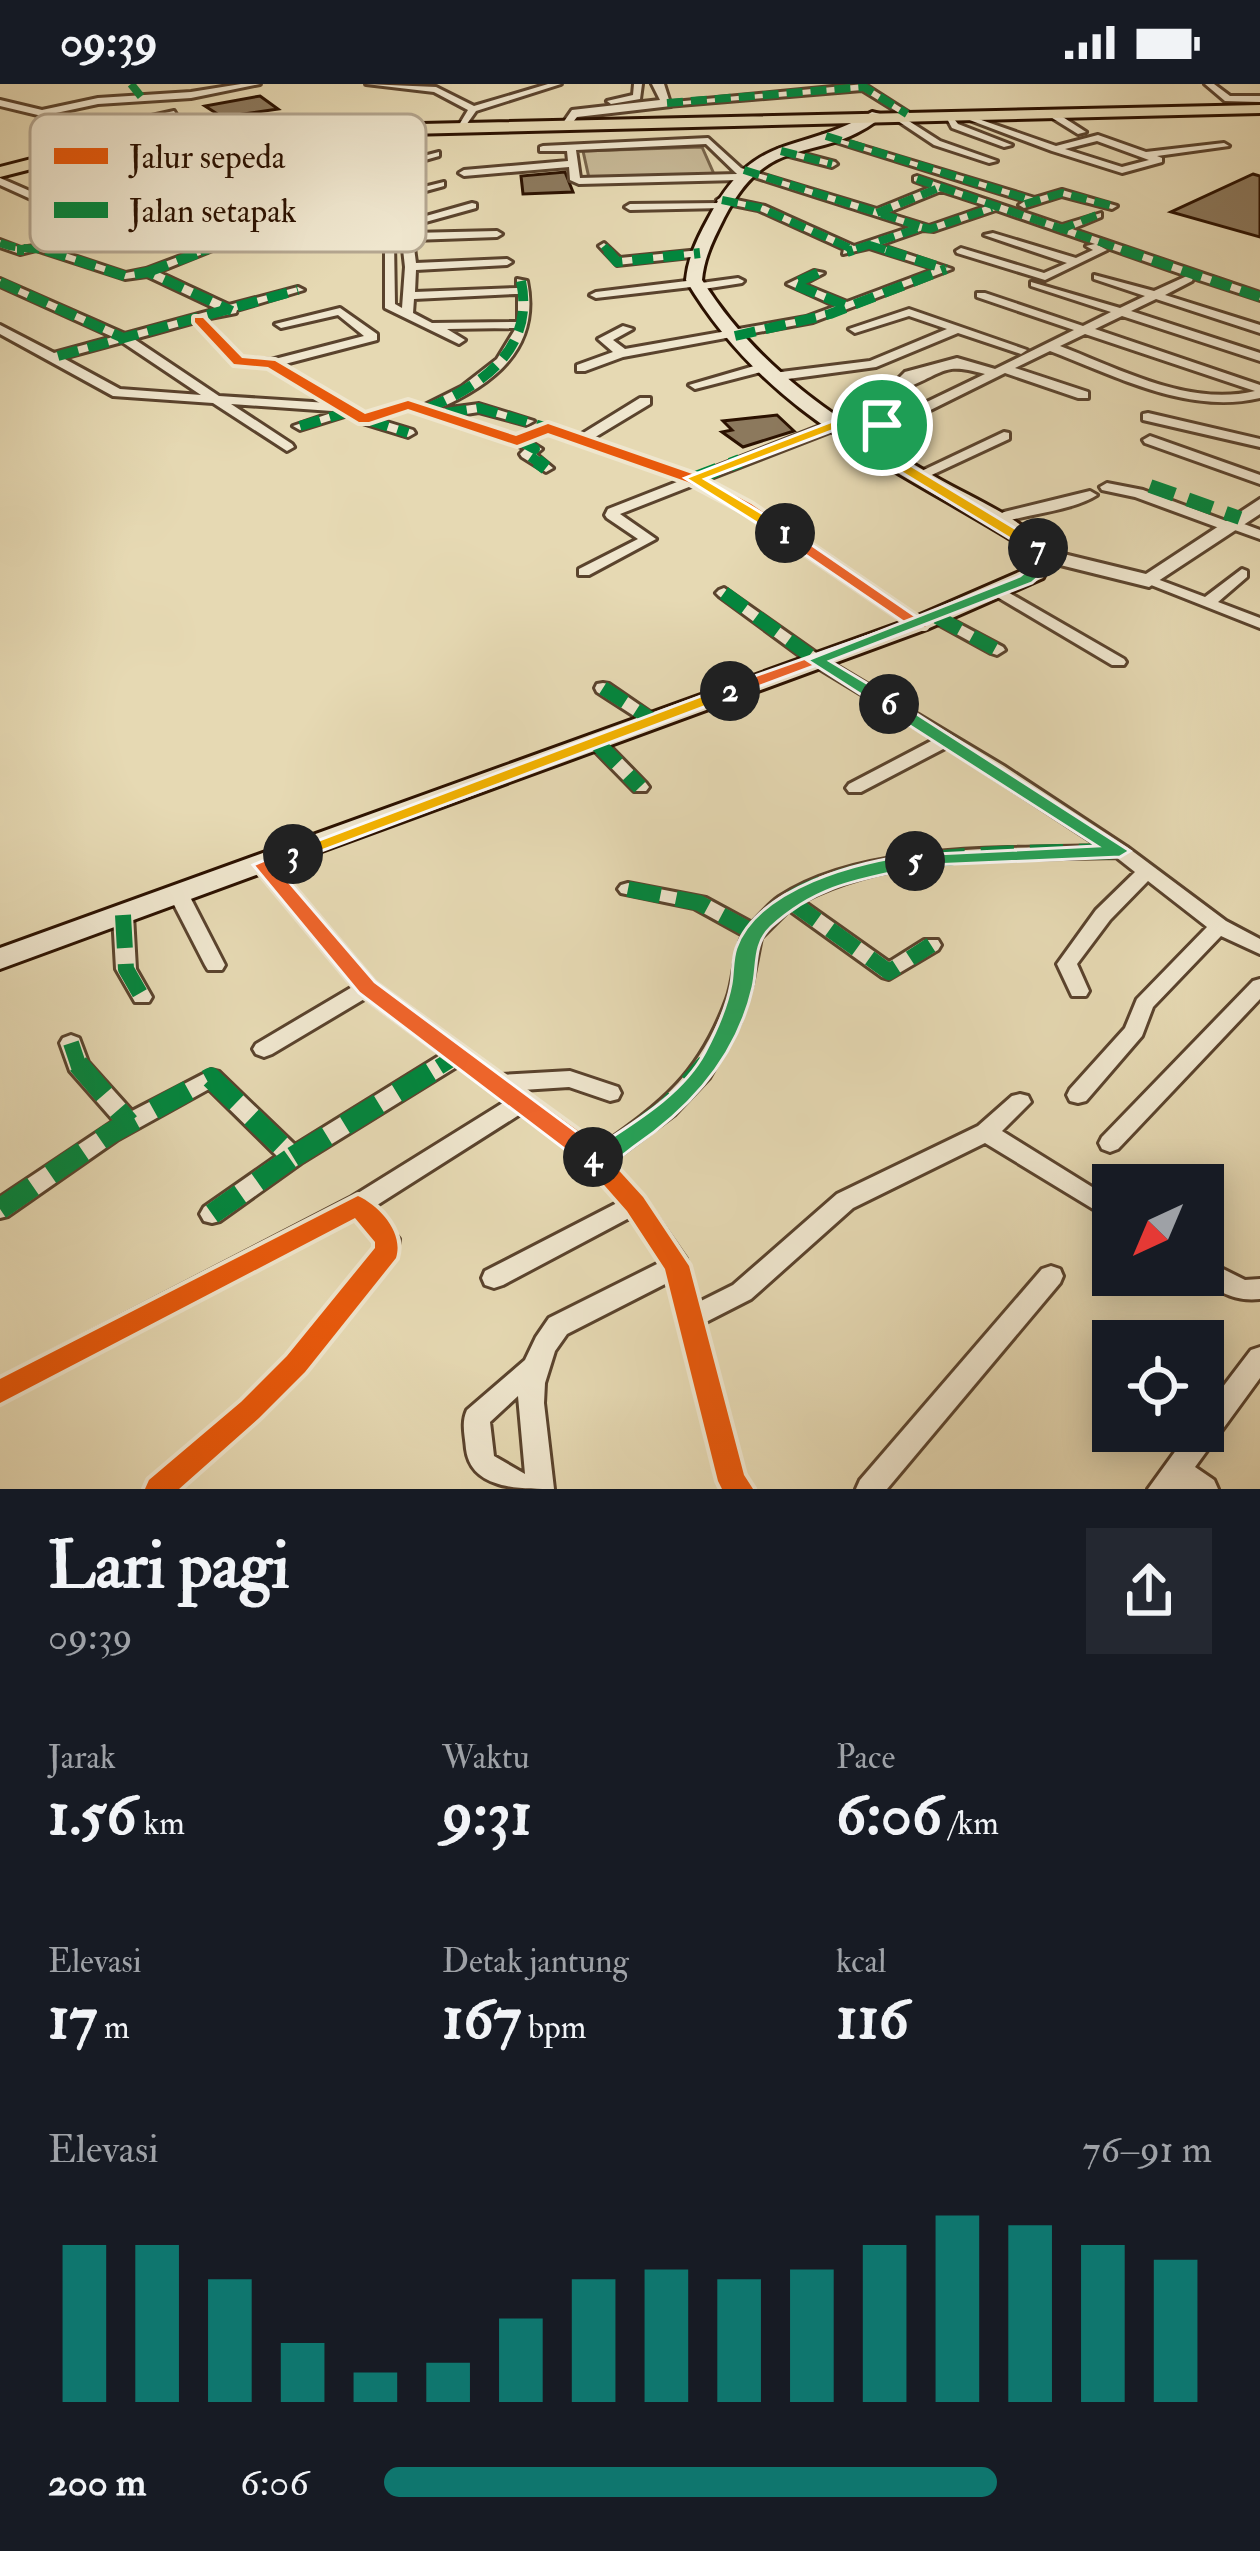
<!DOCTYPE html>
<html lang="id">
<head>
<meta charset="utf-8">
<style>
  :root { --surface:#171b24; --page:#242831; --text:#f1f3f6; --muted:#9ea1a6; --accent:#0f766e }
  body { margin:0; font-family:"IM FELL Double Pica",serif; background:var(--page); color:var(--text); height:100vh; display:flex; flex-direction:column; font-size:45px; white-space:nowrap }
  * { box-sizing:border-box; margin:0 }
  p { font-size:39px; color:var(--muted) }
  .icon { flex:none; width:66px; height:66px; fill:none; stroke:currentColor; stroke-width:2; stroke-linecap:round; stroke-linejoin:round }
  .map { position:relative; height:1405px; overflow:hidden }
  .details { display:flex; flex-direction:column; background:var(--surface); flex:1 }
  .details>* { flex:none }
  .needle { width:78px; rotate:224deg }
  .controls { position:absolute; left:1092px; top:1080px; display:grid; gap:24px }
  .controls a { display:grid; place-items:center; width:132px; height:132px; border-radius:0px; background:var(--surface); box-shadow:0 6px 30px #0003; font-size:60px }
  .pin { position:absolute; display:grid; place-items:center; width:102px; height:102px; color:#fff; margin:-51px; border:6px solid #fff; border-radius:50%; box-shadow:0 3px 12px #0007 }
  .km { position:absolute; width:60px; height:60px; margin:-30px; border-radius:50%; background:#222; color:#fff; font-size:33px; line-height:60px; text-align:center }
  .round { display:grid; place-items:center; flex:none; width:126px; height:126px; border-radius:0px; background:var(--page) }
  .summary { display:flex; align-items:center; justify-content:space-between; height:204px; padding:0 48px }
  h1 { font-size:66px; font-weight:800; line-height:90px }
  .stats { display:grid; grid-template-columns:repeat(3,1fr); gap:18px; height:204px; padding:12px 48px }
  .stats div { display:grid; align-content:center }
  .stats b { font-size:60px; font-weight:800 }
  .stats small { font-size:33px; font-weight:400 }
  .stats p { font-size:33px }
  .chart { height:336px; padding:24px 48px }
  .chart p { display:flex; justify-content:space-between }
  .chart svg { width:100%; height:216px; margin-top:12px; stroke:var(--accent); stroke-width:6 }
  ul { padding:0 48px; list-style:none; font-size:39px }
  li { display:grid; grid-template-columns:192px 144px 1fr; align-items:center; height:90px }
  li i { height:30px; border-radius:15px; background:var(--accent) }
  .status { display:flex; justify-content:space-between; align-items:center; height:84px; padding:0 60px; background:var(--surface); direction:ltr }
  .status svg { height:33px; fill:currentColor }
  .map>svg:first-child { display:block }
  .green { fill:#c6b795; stroke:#78644a; stroke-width:3 }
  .building { fill:#8c795d; stroke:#2b1100; stroke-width:3 }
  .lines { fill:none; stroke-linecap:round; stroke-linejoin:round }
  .minor-casing { stroke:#5a432d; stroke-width:6 }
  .tertiary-casing { stroke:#5a432d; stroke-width:6 }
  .secondary-casing { stroke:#2b1100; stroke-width:6 }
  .trunk-casing { stroke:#2b1100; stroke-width:6 }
  .minor { fill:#efe6ce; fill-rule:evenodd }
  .tertiary { fill:#efe6ce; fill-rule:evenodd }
  .secondary { fill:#efe6ce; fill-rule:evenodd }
  .trunk { fill:#e6d9b3; fill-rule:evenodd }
  .quiet-far4 { stroke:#00873e; stroke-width:8; stroke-dasharray:16 8; stroke-linecap:butt }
  .quiet-far3 { stroke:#00873e; stroke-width:10; stroke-dasharray:21 10; stroke-linecap:butt }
  .quiet-far2 { stroke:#00873e; stroke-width:14; stroke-dasharray:26 14; stroke-linecap:butt }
  .quiet-far1 { stroke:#00873e; stroke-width:16; stroke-dasharray:33 16; stroke-linecap:butt }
  .quiet { stroke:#00873e; stroke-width:21; stroke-dasharray:40 21; stroke-linecap:butt }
  .cycleway-casing { stroke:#efe6ce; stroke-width:8 }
  .cycleway { fill:#e8590c; fill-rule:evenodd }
  .split-1 { fill:#f5b400; stroke:#fff; stroke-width:3 }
  .split-2 { fill:#f0652b; stroke:#fff; stroke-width:3 }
  .split-3 { fill:#f5b400; stroke:#fff; stroke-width:3 }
  .split-4 { fill:#f0652b; stroke:#fff; stroke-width:3 }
  .split-5 { fill:#22a559; stroke:#fff; stroke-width:3 }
  .split-6 { fill:#22a559; stroke:#fff; stroke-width:3 }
  .split-7 { fill:#22a559; stroke:#fff; stroke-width:3 }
  .split-8 { fill:#f5b400; stroke:#fff; stroke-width:3 }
  .key { fill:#efe6ce; stroke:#b4a690; stroke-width:3 }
  .key-label { font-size:33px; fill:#2b1100 }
</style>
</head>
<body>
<div class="status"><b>09:39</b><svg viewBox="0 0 49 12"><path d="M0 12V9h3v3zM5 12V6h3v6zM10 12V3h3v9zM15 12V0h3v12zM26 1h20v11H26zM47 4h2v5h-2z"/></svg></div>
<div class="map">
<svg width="1260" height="1405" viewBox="0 0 1260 1405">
  <rect width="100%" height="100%" fill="#e6d9b3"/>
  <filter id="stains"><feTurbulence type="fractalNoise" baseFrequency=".00167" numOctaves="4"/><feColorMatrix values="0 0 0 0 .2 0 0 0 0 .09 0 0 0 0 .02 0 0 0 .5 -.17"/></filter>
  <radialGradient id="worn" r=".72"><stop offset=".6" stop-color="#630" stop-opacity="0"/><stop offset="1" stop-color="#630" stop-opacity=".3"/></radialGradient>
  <polygon class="green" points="702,63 714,90 589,94 583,67"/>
  <g class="building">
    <polygon points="260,12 278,25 222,33 205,22"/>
    <polygon points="565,88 573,108 523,110 521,92"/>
    <polygon points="1253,90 1260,92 1260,153 1171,128"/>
    <polygon points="777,331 794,347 743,363 722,348 732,346 723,337"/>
  </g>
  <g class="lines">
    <defs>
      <g id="minor">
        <polygon points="241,0 260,0 191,14 98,20 42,32 0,22 0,16 42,26 98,14 191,8"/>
        <polygon points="366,0 436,3 474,22 548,0 561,0 476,27 464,44 459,41 468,26 434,8"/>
        <polygon points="634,0 642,0 640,15 611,20 607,17 633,11"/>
        <polygon points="864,0 911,30 904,32 862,6 667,22 663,19"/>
        <polygon points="1205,0 1214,0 1230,12 1260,12 1260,18 1225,17"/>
        <path d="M174,27L177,32L96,52L184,104L279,92L272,78L172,86L167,83L172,80L269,72L262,58L165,67L162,66V62L260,53L257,48L262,45L267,48L284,82L321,99L439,68V72L330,103L363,118L444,98V102L371,122L405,138L472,119L476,120V124L411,142L412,149L497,147L502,150L497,153L413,156L416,179L507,175L512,178L507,181L416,186L415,208L517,204V195L527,197C541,265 493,301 435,326L479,320L534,337L527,341L479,328L453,332L516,352L548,340L580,351L640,314H650V320L592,355L695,391L830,338H840V344L706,396L751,420L927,540L925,543H913L741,426L694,401L620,430L656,455L589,491H579V485L638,455L607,434L605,431L608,425L682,396L548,349L529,357L542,365L536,370L553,384L546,388L522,373L520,370L525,365L517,361L408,325L377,335L413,346L415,349L408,353L359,338L348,331L300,346L293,342L340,326L337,325L332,327L231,320L292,360L294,363L287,367L213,319L113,312L0,250V241L54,269L113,253L0,202V195L125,250L217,225L147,192L125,195L36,166L20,170L0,163V156L21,164L41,161L126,189L146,185L202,164L181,151L180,149L185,146L215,165L158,188L229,221L298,203L304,206L237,226L236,229L205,235L242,274L271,276L364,252L338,231L281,244L275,240L340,224L377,250V256L281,281L365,330L408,317L423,322L461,303L497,275L516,244L447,245L465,256L459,260L385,224V161L327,133L277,146V142L318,129L293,117L244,128L239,125L288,112L281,98L192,108L267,139L268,141L263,144L166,104L85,53L93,45ZM288,91L401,144L402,150L395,153L402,156L405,183L402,224L395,220L394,157L298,112ZM515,210H518V238L432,239L413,229L414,215ZM195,238L234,280L268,283L328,319L219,312L134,255ZM122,258L201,311L120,305L63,274Z"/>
        <polygon points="1052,27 1055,28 1086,48 1078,50 1049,32"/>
        <polygon points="945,31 951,31 958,40 1012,61 1004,63 952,44"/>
        <path d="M967,31L1056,62L1098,51L1146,68L1224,59L1229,62L1157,72L1162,74V78L1122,89L1052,67L967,35ZM1097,57L1149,76L1122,83L1065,65Z"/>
        <polygon points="901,32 940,57 997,77 989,79 934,61 898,37"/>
        <polygon points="823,50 1035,114 1062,106 1117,122 1112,125 1062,112 1024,124 1019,121 1025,117 823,54"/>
        <path d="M708,54L741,84L877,125L931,103L914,97V93L917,92L1062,141L1101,129V133L1072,145L1260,209V216L1193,194L1192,197L1165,211L1260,241V249L1156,215L1131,227L1260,269V277L1122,232L1095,245L1260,301V314C1188,331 1116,292 1050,267L1015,284L1088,308V314H1078L1005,289L864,359H854V353L985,290C946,279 947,286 913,301L898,295L905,288L957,274L995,285L1074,246L977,213V209H985L1083,242L1111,228L1031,202V198L1120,224L1145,212L1094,195V191L1154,207L1187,192L1096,160L1107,166L1045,196L957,169L956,167L961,164L1044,189L1067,179L984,151L993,149L1076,174L1093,166L1086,162L1095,160L996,126L934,147L923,146L880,161L952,185L813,238L623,273L585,287H577V281L613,268L598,255L623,242L633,245L613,256L625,265L806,233L836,222L787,200L814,187L824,189L803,200L847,218L935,185L869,164L843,170L844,165L758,126L718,118L717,116L722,113L765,122L854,162L911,143L745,90L738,96L579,100L570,96L569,83L464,92L459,89L464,86L568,77L567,67H540V63L543,62ZM706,60L737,90L580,94L576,66ZM941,107L987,122L929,142L887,129ZM1085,250L1255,307C1189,323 1120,285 1060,262Z"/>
        <polygon points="781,64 835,78 837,80 832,83 778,69 778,65"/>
        <polygon points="0,94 39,111 44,120 35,122 31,115 0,101"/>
        <polygon points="719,119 723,120 723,124 630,126 625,123 630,120"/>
        <polygon points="604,159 620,174 700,166 705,169 700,172 617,181 599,162"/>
        <polygon points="738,194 744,197 742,199 697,206 691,203 596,214 590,211 596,208 695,196 701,199"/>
        <polygon points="909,225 1027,266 1021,270 958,249 876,283 773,297 767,293 773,289 870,277 947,245 909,232 855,249 849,245"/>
        <polygon points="761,280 767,284 765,287 695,305 689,301"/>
        <polygon points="1148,329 1260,355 1260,363 1143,336 1143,330"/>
        <polygon points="1004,348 1009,349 1009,355 923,395 913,395 911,392"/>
        <polygon points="1150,352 1260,391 1260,400 1145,359 1143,356"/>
        <polygon points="1107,399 1143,406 1226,437 1236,437 1260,446 1260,455 1232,445 1222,445 1135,413 1102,406 1100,403"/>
        <path d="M1090,407L1097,411C1072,427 1027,430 996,440L989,436L1004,428Z"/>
        <polygon points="1242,485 1247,487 1247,493 1218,518 1260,534 1260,544 1141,497 1149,492 1205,513"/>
        <polygon points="999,503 1124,575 1126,578 1124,581 1112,581 994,511 991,508"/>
        <path d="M724,504L822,573L1004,682L1127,763L1226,837L1260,855V870L1221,852L1153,923L1142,952L1086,1017L1078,1019L1070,1017L1067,1011L1070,1005L1125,944L1137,915L1207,843L1148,797L1110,836L1077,880L1089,907L1086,912H1072L1057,880L1096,826L1135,788L1116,773C1012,776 898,768 803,817L889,878L924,856H938L941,861L938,866L889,895L882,893L789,826L761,854L752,900L739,940L709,994L675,1030L611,1078L643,1113L686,1175L699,1218L733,1201L837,1110L978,1042L1012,1012L1020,1010L1028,1012L1031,1018L1002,1047L1113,1116V1137L985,1059L853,1124L751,1215L704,1239L744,1391L753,1405H722L718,1397L669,1198L567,1250L555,1267L545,1299L544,1319L554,1405C518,1405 471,1405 466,1365C465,1351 461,1339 467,1326L525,1276L536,1253L549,1234L661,1178L631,1133L503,1201L494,1204L485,1201L482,1194L485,1187L619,1118L576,1069L522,1029L374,1123L399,1155L396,1174L305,1288L259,1334L179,1405H145L149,1396L241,1318L287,1272L375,1164V1158L355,1134L0,1319V1295L350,1114L506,1017L458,982L301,1079L220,1137L212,1139L204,1137L200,1130L204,1123L277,1072L209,1005L117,1056L8,1132L0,1134V1113L114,1037L70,987L60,959L63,954L71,951L79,954L88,978L132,1027L211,986L219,988L295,1061L442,970L366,914L272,970L264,973L256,970L253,965L256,960L354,902L257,785L254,781L257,777H271L374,899L501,991L570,987L618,1003L621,1009L618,1015L610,1017L569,1003L522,1006L598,1064C662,1019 699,991 727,915C735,894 733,871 743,851L694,824L621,809L618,805L621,801L628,799L706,814L752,839C760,831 769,820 779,813C860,759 1004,765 1099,762L947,663L861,708H849L846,704L849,700L935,655L810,579L719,512L716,509L719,506ZM518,1312L525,1390L494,1372L490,1338Z"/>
        <polygon points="937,528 1003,563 1005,566 997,571 991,569 931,536 929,533"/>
        <polygon points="603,599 609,600 660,635 651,640 645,639 597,608 595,604 597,600"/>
        <polygon points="594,651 600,652 646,699 649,703 646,707 634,707 588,660 585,656 588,652"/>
        <polygon points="179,805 189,811 225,881 222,886 208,886 205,881 169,811"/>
        <polygon points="123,824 133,831 136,885 152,913 149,918 135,918 116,885 113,831"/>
        <polygon points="1260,895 1260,915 1118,1065 1110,1068 1102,1065 1099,1059 1102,1053 1253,897"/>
        <path d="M1203,1175L1245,1196L1260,1195V1215C1232,1218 1218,1206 1194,1192L1203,1191Z"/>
        <polygon points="1051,1182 1060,1185 1063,1192 1060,1199 887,1405 856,1405 860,1396 1042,1185"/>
        <polygon points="1260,1263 1260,1294 1195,1383 1214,1396 1218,1405 1148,1405 1190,1347 1203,1347 1203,1329 1251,1266"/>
      </g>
      <g id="tertiary">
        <polygon points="652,0 664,0 671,22 577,33 569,43 563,39 572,26 660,16"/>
        <polygon points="1260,415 1260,430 1149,503 1036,475 1033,471 1043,465 1146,490"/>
      </g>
      <path id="secondary" d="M872,28L884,31C821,84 771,42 724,134C714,154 704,173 702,196C760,289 846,342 939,395C978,417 1026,436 1054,471L1043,494L927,545L0,885V864L911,535L1026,485L1031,472L1017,459C889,380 766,331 686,196C688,174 697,155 708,135C756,44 796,73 872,28Z"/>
      <polygon id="trunk" points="1260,21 1260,29 200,55 102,67 0,93 0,83 102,57 200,45"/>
    </defs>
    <use href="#minor" class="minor-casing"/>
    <use href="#tertiary" class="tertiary-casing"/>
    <use href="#secondary" class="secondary-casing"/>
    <use href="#trunk" class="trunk-casing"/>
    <use href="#minor" class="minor"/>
    <use href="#tertiary" class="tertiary"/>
    <use href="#secondary" class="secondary"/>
    <use href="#trunk" class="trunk"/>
    <g class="quiet-far4">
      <polyline points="131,0 143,15"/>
      <polyline points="667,19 864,3 907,30"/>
      <polyline points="272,48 284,69"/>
      <polyline points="826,52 1034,117"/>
      <polyline points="102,62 170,102 263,141"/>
      <polyline points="781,67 832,80"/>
      <polyline points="744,86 922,143 847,168"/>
      <polyline points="917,95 1132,169"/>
      <polyline points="722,116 761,124 854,166"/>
      <polyline points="1025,120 1062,109 1112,122"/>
      <polyline points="877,129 941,103"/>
      <polyline points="922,143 930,145 992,124"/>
      <polyline points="1059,146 1097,131"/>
      <polyline points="185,149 210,165 199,169"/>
      <path d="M0,159C20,167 35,162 55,169"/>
      <polyline points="870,161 895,169"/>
      <polyline points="604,162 610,169"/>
    </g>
    <g class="quiet-far3">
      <polyline points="17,166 24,166"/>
      <polyline points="46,166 125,192 148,188 232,227"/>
      <polyline points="607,166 617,178 700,169"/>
      <polyline points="886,166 946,185"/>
      <polyline points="1123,166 1260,213"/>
      <polyline points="847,168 853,166"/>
      <polyline points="148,188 207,166"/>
      <polyline points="818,189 793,200 849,223"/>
      <polyline points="0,198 123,254"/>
      <polyline points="735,252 830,230 946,185"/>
      <polyline points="58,272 298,206"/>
      <path d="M426,325C483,301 535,265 521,197"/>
      <polyline points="446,329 479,324 548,344"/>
      <polyline points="368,336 408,349"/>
      <polyline points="300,342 348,328"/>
      <polyline points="520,357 535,365 527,370 541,380"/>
      <polyline points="732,380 835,341"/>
    </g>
    <g class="quiet-far2">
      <polyline points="537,377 546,384"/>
      <polyline points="693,395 740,377"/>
      <polyline points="1150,402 1240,434"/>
      <polyline points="724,509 816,576"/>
      <polyline points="937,533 997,566"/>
      <polyline points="603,604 651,635"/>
    </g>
    <g class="quiet-far1">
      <polyline points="594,656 640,703"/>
      <polyline points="628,805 699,819 753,848"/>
      <polyline points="790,817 889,888 931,861"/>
      <polyline points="123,831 126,885 142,913"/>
      <polyline points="71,959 79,983"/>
      <polyline points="439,983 458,971"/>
      <path d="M705,983C721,957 737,928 742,898C745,883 744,866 751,853C804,761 1027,770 1120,767"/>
    </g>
    <g class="quiet">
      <polyline points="78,980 129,1039"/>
      <polyline points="293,1073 444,980"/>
      <polyline points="596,1077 667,1025 707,980"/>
      <polyline points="0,1125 109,1050 211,994 293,1073 212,1130"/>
    </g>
    <defs>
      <g id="cycleway">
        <polygon points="195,234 203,234 242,274 275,277 365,330 408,317 516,352 548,340 698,392 751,420 927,540 925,543 913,543 741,426 688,398 548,349 517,361 408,325 369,338 359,338 268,283 234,280 195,238"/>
        <polygon points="264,775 271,777 374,899 592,1057 643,1113 689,1182 744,1391 753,1405 722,1405 718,1397 665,1185 627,1127 576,1069 360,909 257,785 254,781"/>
        <path d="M358,1112C380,1122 404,1149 396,1174L305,1288L259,1334L179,1405H145L149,1396L241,1318L287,1272L375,1164V1158L355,1134L0,1319V1295Z"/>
      </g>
    </defs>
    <use href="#cycleway" class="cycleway-casing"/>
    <use href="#cycleway" class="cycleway"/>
  </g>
  <polygon class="split-1" points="835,336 889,341 842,349 834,346 705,395 790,446 790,453 779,453 685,394"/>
  <polygon class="split-2" points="779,446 790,446 927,540 736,611 723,611 723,603 905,539 779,453"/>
  <polygon class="split-3" points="730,601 736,603 736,611 300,775 293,777 282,770"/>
  <polygon class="split-4" points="293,764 303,770 277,784 375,898 601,1066 605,1073 601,1080 584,1080 359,909 253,781"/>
  <path class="split-5" d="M915,771L926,777L923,782C864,795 819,799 771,843C753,860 758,882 753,903C737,973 692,1023 635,1062C620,1073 605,1089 587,1083L580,1073L584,1066L595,1064C633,1039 683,1010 705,968C715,949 727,922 731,900C733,889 732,875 736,864C757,804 860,776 915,771Z"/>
  <polygon class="split-6" points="882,616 895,616 1130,767 1120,773 908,782 905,777 915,771 1097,762 882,624"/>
  <polygon class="split-7" points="1038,459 1051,471 1046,487 1032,499 830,577 895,616 895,624 882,624 807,576 1020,492 1033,481 1035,472 1030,464"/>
  <polygon class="split-8" points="877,338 889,341 869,356 1043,461 1043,468 1032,468 853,359 853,353"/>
  <rect x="30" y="30" width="396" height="138" rx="18" class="key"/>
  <rect x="54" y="64" width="54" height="16" fill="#e8590c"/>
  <rect x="54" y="118" width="54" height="16" fill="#00873e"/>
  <g class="key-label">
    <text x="129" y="84">Jalur sepeda</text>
    <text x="129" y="138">Jalan setapak</text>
  </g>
  <rect width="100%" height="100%" filter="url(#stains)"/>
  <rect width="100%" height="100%" fill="url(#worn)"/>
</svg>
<div class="controls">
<a><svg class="needle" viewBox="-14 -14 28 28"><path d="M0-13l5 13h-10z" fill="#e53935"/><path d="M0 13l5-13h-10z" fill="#9ea1a6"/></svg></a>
<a><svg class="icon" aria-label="locate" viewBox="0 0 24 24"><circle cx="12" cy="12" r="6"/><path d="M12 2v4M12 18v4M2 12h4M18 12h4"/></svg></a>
</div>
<div class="pin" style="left:882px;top:341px;background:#1e9e55"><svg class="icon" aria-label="arrive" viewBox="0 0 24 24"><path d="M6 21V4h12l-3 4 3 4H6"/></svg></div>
<b class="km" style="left:785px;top:449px">1</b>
<b class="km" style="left:730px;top:607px">2</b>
<b class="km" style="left:293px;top:770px">3</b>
<b class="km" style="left:593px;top:1073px">4</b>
<b class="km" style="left:915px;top:777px">5</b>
<b class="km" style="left:889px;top:620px">6</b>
<b class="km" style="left:1038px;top:464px">7</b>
</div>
<section class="details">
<div class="summary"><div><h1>Lari pagi</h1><p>09:39</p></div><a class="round"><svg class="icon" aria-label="share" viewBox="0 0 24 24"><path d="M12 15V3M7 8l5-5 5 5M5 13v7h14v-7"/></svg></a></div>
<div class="stats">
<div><p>Jarak</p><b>1.56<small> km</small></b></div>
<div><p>Waktu</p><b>9:31</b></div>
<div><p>Pace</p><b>6:06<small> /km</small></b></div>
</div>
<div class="stats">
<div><p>Elevasi</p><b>17<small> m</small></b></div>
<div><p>Detak jantung</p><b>167<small> bpm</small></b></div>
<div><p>kcal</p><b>116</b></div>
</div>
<div class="chart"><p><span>Elevasi</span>76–91 m</p>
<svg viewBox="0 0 160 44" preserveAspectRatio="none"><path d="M5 44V12M15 44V12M25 44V19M35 44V32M45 44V38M55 44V36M65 44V27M75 44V19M85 44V17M95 44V19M105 44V17M115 44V12M125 44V6M135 44V8M145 44V12M155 44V15"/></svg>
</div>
<ul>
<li><b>200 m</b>6:06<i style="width:74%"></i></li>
</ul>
</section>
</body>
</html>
